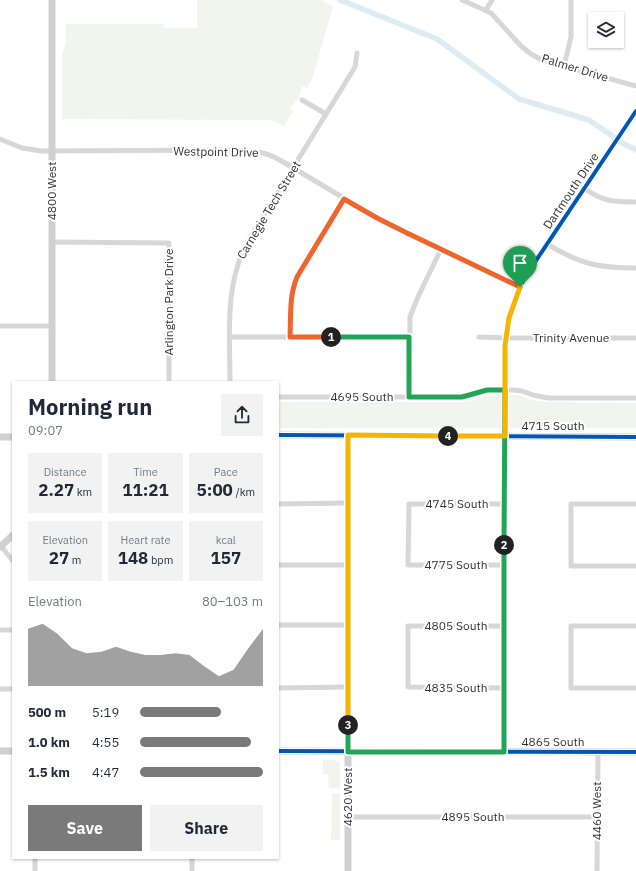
<!DOCTYPE html>
<html lang="en">
<head>
<meta charset="utf-8">
<style>
  :root { --surface:#fff; --page:#f2f2f3; --text:#1f2937; --muted:#747a83; --accent:#7a7a7a }
  body { margin:0; font-family:"IBM Plex Sans",sans-serif; background:var(--page); color:var(--text); height:100vh; display:flex; flex-direction:column; font-size:15px; white-space:nowrap }
  * { box-sizing:border-box; margin:0 }
  p { font-size:13px; color:var(--muted) }
  .icon { flex:none; width:22px; height:22px; fill:none; stroke:currentColor; stroke-width:2; stroke-linecap:round; stroke-linejoin:round }
  .map { position:relative; flex:1; overflow:hidden }
  .sheet { position:absolute; left:12px; top:381px; width:267px; height:478px; display:flex; flex-direction:column; background:var(--surface); border-radius:0px; box-shadow:0 1px 3px #0004 }
  .sheet>* { flex:none }
  .buttons { position:absolute; left:588px; top:12px; display:grid; gap:8px }
  .buttons a { display:grid; place-items:center; width:36px; height:36px; border-radius:0px; background:var(--surface); box-shadow:0 1px 3px #0004; font-size:20px }
  .pin { position:absolute; display:grid; place-items:center; width:34px; height:34px; color:#fff; margin:-41px -17px; border-radius:50% 50% 50% 0; rotate:-45deg; box-shadow:0 0 4px #0007 }
  .pin .icon { rotate:45deg }
  .km { position:absolute; width:20px; height:20px; margin:-10px; border-radius:50%; background:#222; color:#fff; font-size:11px; line-height:20px; text-align:center }
  .round { display:grid; place-items:center; flex:none; width:42px; height:42px; border-radius:0px; background:var(--page) }
  .overview { display:flex; align-items:center; justify-content:space-between; height:68px; padding:0 16px }
  h1 { font-size:22px; font-weight:800; line-height:30px }
  .stats { display:grid; grid-template-columns:repeat(3,1fr); gap:6px; height:68px; padding:4px 16px }
  .stats div { display:grid; align-content:center; border-radius:0px; background:var(--page); text-align:center }
  .stats b { font-size:17px; font-weight:800 }
  .stats small { font-size:11px; font-weight:400 }
  .stats p { font-size:11px }
  .chart { height:112px; padding:8px 16px }
  .chart p { display:flex; justify-content:space-between }
  .chart svg { width:100%; height:72px; margin-top:4px; fill:var(--accent); opacity:.7 }
  .button { display:flex; gap:8px; margin-top:auto; padding:8px 16px }
  .button a { flex:1; height:46px; border-radius:0px; background:var(--accent); color:#fff; font-size:16px; font-weight:800; line-height:46px; text-align:center }
  .button a+a { background:var(--page); color:var(--text) }
  ul { padding:0 16px; list-style:none; font-size:13px }
  li { display:grid; grid-template-columns:64px 48px 1fr; align-items:center; height:30px }
  li i { height:10px; border-radius:5px; background:var(--accent) }
  .map>svg:first-child { display:block }
  .green { fill:#f1f5ed }
  .lines { fill:none; stroke-linecap:round; stroke-linejoin:round }
  .canal { stroke:#ddebf3; stroke-width:5.5 }
  .street { stroke:#d7d7d7; stroke-width:5 }
  .secondary { stroke:#d0d0d0; stroke-width:7 }
  .cycleway-casing { stroke:#fff; stroke-width:6 }
  .cycleway { stroke:#0057b8; stroke-width:4 }
  .split-1-casing { stroke:#fff; stroke-width:8 }
  .split-2-casing { stroke:#fff; stroke-width:8 }
  .split-3-casing { stroke:#fff; stroke-width:8 }
  .split-4-casing { stroke:#fff; stroke-width:8 }
  .split-5-casing { stroke:#fff; stroke-width:8 }
  .split-1 { stroke:#f0652b; stroke-width:5 }
  .split-2 { stroke:#22a559; stroke-width:5 }
  .split-3 { stroke:#22a559; stroke-width:5 }
  .split-4 { stroke:#f5b400; stroke-width:5 }
  .split-5 { stroke:#f5b400; stroke-width:5 }
  .labels { text-anchor:middle; stroke-width:4; stroke-linejoin:round; paint-order:stroke }
  .street-label { font-size:12px; fill:#333; stroke:#fff }
</style>
</head>
<body>
<div class="map">
<svg width="636" height="871" viewBox="0 0 636 871">
  <rect width="100%" height="100%" fill="#fff"/>
  <g class="green">
    <polygon points="197,0 322,0 333,7 312,79 307,88 302,86 299,98 290,108 293,112 284,126 271,120 62,119 62,53 66,44 66,24 163,24 164,28 197,28"/>
    <polygon points="488,395 519,395 533,400 546,402 636,403 636,428 278,428 278,402 458,402 470,401"/>
    <polygon points="323,760 336,760 340,763 340,789 329,788 328,774 323,774"/>
    <polygon points="332,793 340,793 340,840 331,840"/>
  </g>
  <g class="lines">
    <polyline class="canal" points="340,0 437,39 519,99 589,120 624,144 636,150"/>
    <g class="street">
      <polyline points="462,0 491,13 521,46 531,54 542,60 636,86"/>
      <polyline points="486,10 492,0"/>
      <polyline points="564,66 571,37 571,0"/>
      <polyline points="302,100 326,114"/>
      <path d="M0,139L22,148L41,151L234,150C256,151 265,151 285,163L377,218L520,287"/>
      <path d="M584,188C603,202 614,202 636,202"/>
      <polyline points="52,242 169,243 169,382"/>
      <path d="M547,244C580,264 598,268 636,268"/>
      <polyline points="0,326 52,326"/>
      <polyline points="230,337 409,337"/>
      <polyline points="290,337 291,302 296,280 344,199"/>
      <polyline points="479,337 506,338 636,338"/>
      <path d="M230,382C230,334 224,285 248,241L355,67L357,53"/>
      <polyline points="278,397 462,397 487,390 514,390 522,391 533,395 548,398 636,398"/>
      <polyline points="409,397 410,317 417,299 441,249"/>
      <polyline points="278,504 348,503"/>
      <polyline points="636,504 571,504 571,566 636,566"/>
      <polyline points="1,546 13,561"/>
      <polyline points="278,565 348,565"/>
      <polyline points="504,565 408,565 409,504 505,504"/>
      <polyline points="278,625 348,625"/>
      <polyline points="636,626 571,626 571,688 636,688"/>
      <polyline points="0,630 13,630"/>
      <polyline points="278,688 348,687"/>
      <polyline points="504,688 408,687 408,626 504,626"/>
      <polyline points="0,689 13,689"/>
      <path d="M504,752L505,345C508,320 514,296 527,274L636,111"/>
      <polyline points="348,817 597,817"/>
      <polyline points="192,858 192,871"/>
      <polyline points="35,871 35,858"/>
      <polyline points="597,871 598,752"/>
    </g>
    <g class="secondary">
      <polyline points="52,382 52,0"/>
      <polyline points="278,435 636,437"/>
      <polyline points="0,437 13,437"/>
      <polyline points="0,547 13,535"/>
      <polyline points="0,751 13,751"/>
      <polyline points="278,751 636,752"/>
      <polyline points="348,871 348,435"/>
    </g>
    <defs>
      <g id="cycleway">
        <polyline points="278,435 636,437"/>
        <polyline points="278,751 636,752"/>
        <path d="M504,752L505,345C508,320 514,296 527,274L636,111"/>
      </g>
    </defs>
    <use href="#cycleway" class="cycleway-casing"/>
    <use href="#cycleway" class="cycleway"/>
  </g>
  <g class="lines">
    <defs>
      <path id="split-1" d="M331,337H290C291,316 289,296 297,277L344,199L377,218L407,233L520,287"/>
      <polyline id="split-2" points="331,337 409,337 409,397 462,397 487,390 505,390 504,545"/>
      <polyline id="split-3" points="348,725 348,752 504,752 504,545"/>
      <polyline id="split-4" points="348,725 348,435 448,436"/>
      <polyline id="split-5" points="448,436 505,436 505,345 509,318 520,287"/>
    </defs>
    <use href="#split-1" class="split-1-casing"/>
    <use href="#split-2" class="split-2-casing"/>
    <use href="#split-3" class="split-3-casing"/>
    <use href="#split-4" class="split-4-casing"/>
    <use href="#split-5" class="split-5-casing"/>
    <use href="#split-1" class="split-1"/>
    <use href="#split-2" class="split-2"/>
    <use href="#split-3" class="split-3"/>
    <use href="#split-4" class="split-4"/>
    <use href="#split-5" class="split-5"/>
  </g>
  <g class="labels">
    <g class="street-label">
      <text transform="translate(575 68) rotate(17)" y="4">Palmer Drive</text>
      <text transform="translate(216 152) rotate(1)" y="4">Westpoint Drive</text>
      <text transform="translate(52 191) rotate(-90)" y="4">4800 West</text>
      <text transform="translate(571 191) rotate(-56)" y="4">Dartmouth Drive</text>
      <text transform="translate(269 210) rotate(-59)" y="4">Carnegie Tech Street</text>
      <text transform="translate(169 302) rotate(-90)" y="4">Arlington Park Drive</text>
      <text x="571" y="342">Trinity Avenue</text>
      <text x="362" y="401">4695 South</text>
      <text x="553" y="430">4715 South</text>
      <text x="457" y="508">4745 South</text>
      <text x="456" y="569">4775 South</text>
      <text x="456" y="630">4805 South</text>
      <text x="456" y="692">4835 South</text>
      <text x="553" y="746">4865 South</text>
      <text transform="translate(348 797) rotate(-90)" y="4">4620 West</text>
      <text transform="translate(597 811) rotate(-90)" y="4">4460 West</text>
      <text x="473" y="821">4895 South</text>
    </g>
  </g>
</svg>
<div class="buttons">
<a><svg class="icon" aria-label="layers" viewBox="0 0 24 24"><path d="M12 4l9 5-9 5-9-5zM3 14l9 5 9-5"/></svg></a>
</div>
<div class="pin" style="left:520px;top:287px;background:#1e9e55"><svg class="icon" aria-label="arrive" viewBox="0 0 24 24"><path d="M6 21V4h12l-3 4 3 4H6"/></svg></div>
<b class="km" style="left:331px;top:337px">1</b>
<b class="km" style="left:504px;top:545px">2</b>
<b class="km" style="left:348px;top:725px">3</b>
<b class="km" style="left:448px;top:436px">4</b>
<section class="sheet">
<div class="overview"><div><h1>Morning run</h1><p>09:07</p></div><a class="round"><svg class="icon" aria-label="share" viewBox="0 0 24 24"><path d="M12 15V3M7 8l5-5 5 5M5 13v7h14v-7"/></svg></a></div>
<div class="stats">
<div><p>Distance</p><b>2.27<small> km</small></b></div>
<div><p>Time</p><b>11:21</b></div>
<div><p>Pace</p><b>5:00<small> /km</small></b></div>
</div>
<div class="stats">
<div><p>Elevation</p><b>27<small> m</small></b></div>
<div><p>Heart rate</p><b>148<small> bpm</small></b></div>
<div><p>kcal</p><b>157</b></div>
</div>
<div class="chart"><p><span>Elevation</span>80–103 m</p>
<svg viewBox="0 0 160 44" preserveAspectRatio="none"><path d="M0 44V9L10 6L20 12L30 21L40 24L50 23L60 20L70 23L80 25L90 25L100 24L110 25L120 32L130 38L140 34L150 21L160 9V44z"/></svg>
</div>
<ul>
<li><b>500 m</b>5:19<i style="width:66%"></i></li>
<li><b>1.0 km</b>4:55<i style="width:90%"></i></li>
<li><b>1.5 km</b>4:47<i style="width:100%"></i></li>
</ul>
<div class="button"><a>Save</a><a>Share</a></div>
</section>
</div>
</body>
</html>
